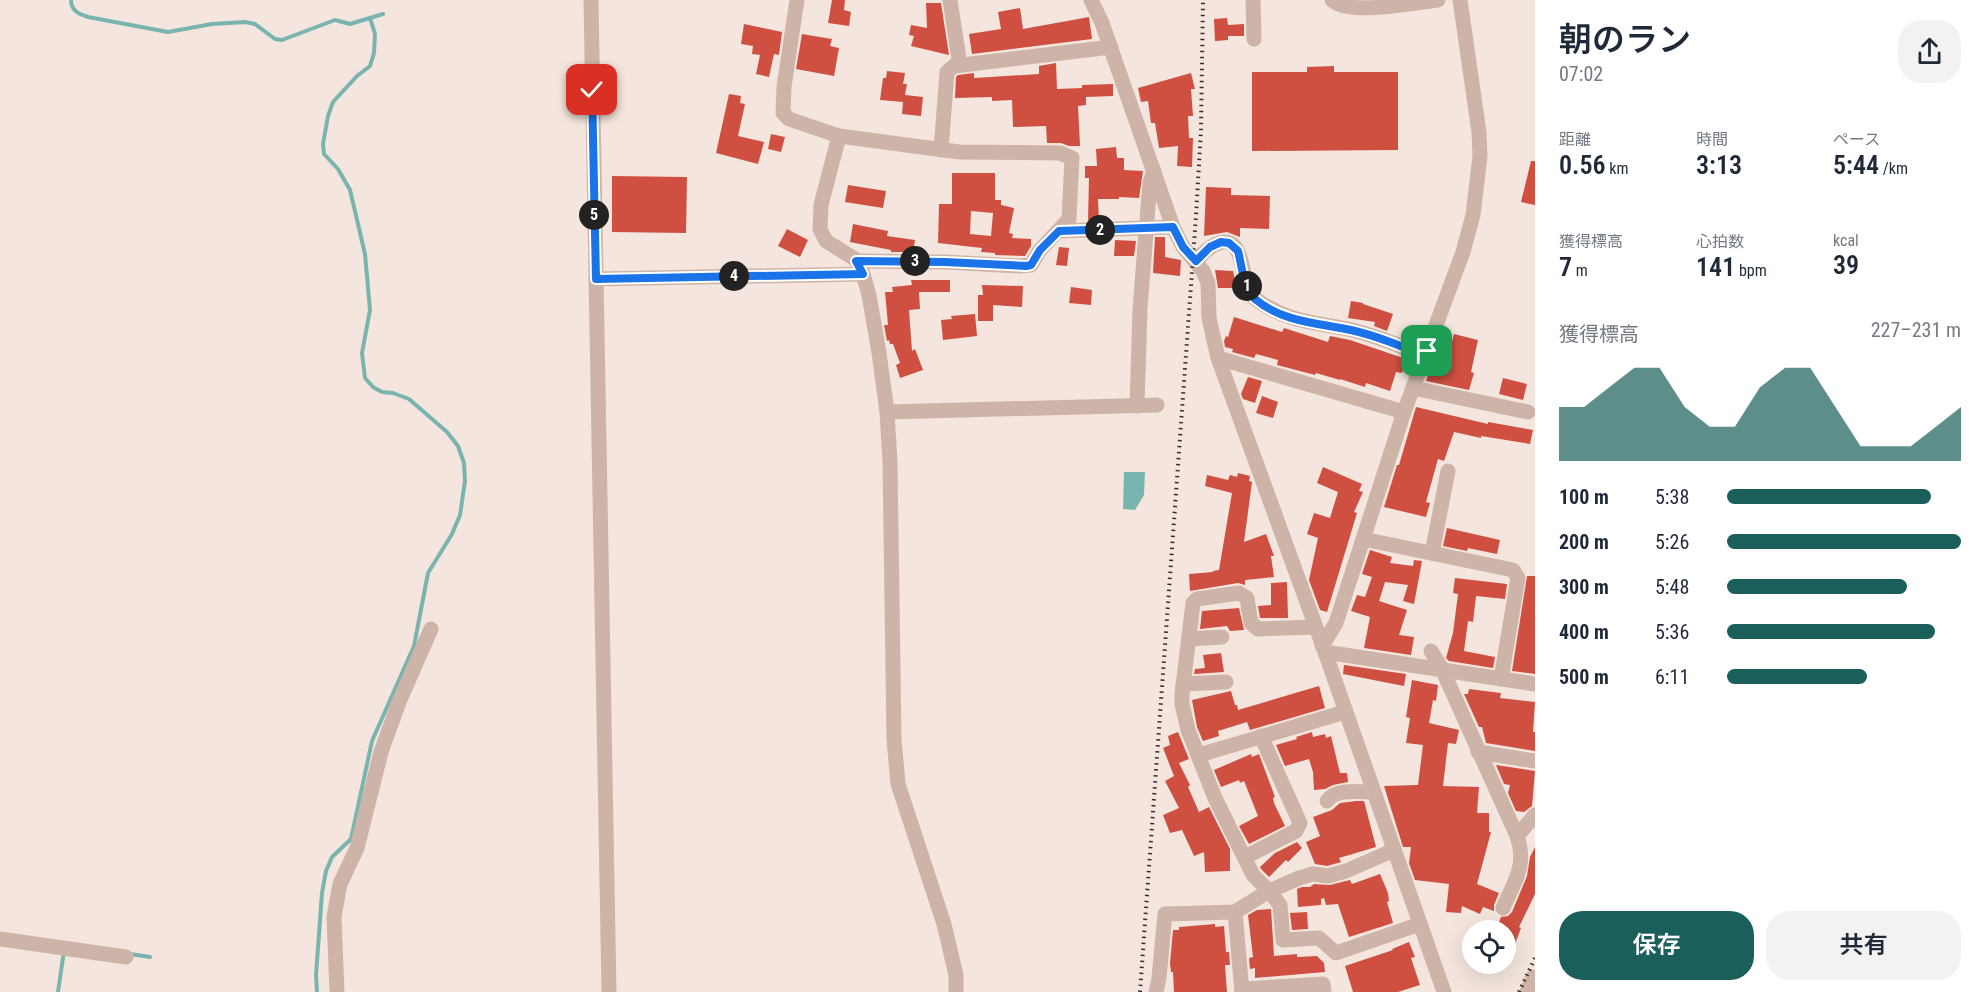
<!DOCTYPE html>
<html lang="ja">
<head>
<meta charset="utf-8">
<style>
  :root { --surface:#fff; --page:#f2f2f3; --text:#1f2937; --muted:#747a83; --accent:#1b5f5a }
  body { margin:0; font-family:"Roboto Condensed","Noto Sans JP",sans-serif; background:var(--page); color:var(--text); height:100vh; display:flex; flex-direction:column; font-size:22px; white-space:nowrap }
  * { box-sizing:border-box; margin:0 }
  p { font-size:20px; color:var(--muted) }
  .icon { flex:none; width:33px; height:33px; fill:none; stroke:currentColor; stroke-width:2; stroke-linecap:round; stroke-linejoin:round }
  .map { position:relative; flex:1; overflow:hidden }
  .details { display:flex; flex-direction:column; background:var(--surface); width:450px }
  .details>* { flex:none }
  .tools { position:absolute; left:1462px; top:920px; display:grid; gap:12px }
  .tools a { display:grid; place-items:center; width:54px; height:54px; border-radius:50%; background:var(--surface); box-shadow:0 6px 24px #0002; font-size:30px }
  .pin { position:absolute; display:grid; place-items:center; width:51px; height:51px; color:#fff; margin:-26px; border-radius:12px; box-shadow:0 3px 9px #0006 }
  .km { position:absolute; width:30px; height:30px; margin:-15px; border-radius:50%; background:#222; color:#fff; font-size:16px; line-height:30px; text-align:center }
  .round { display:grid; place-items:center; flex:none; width:63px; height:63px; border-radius:24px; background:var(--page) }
  .headline { display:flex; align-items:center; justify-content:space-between; height:102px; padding:0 24px }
  h1 { font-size:33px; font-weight:600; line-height:45px }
  .metrics { display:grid; grid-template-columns:repeat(3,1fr); gap:9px; height:102px; padding:6px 24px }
  .metrics div { display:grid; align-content:center }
  .metrics b { font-size:26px; font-weight:600 }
  .metrics small { font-size:16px; font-weight:400 }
  .metrics p { font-size:16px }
  .chart { height:168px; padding:12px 24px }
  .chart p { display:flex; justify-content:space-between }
  .chart svg { width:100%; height:108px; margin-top:6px; fill:var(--accent); opacity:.7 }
  .cta { display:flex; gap:12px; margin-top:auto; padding:12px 24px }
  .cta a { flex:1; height:69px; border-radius:24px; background:var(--accent); color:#fff; font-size:24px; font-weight:600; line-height:69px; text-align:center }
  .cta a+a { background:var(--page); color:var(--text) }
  ul { padding:0 24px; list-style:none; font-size:20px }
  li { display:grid; grid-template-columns:96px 72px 1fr; align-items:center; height:45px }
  li i { height:15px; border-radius:8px; background:var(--accent) }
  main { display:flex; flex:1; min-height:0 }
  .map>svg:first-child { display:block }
  .water { fill:#7ab4ae }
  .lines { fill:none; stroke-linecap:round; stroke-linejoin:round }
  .stream { stroke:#7ab4ae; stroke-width:4 }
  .building { fill:#cf5041; fill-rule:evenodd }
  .minor { stroke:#ceb4a8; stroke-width:15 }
  .rail { stroke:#3a2c29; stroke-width:4; stroke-dasharray:1.5 4.5; stroke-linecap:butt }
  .route-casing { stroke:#fff; stroke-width:12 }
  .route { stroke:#1a73e8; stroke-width:8 }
</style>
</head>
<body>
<main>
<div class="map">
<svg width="1535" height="992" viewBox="0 0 1535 992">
  <rect width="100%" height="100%" fill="#f4e6de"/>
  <polygon class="water" points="1124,472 1145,472 1144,495 1135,510 1123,509"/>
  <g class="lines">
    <g class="stream">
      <path d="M71,0C71,11 79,14 88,17L168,32L212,24L245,22L255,24L275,39L282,40L335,20L350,24L383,14"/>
      <polyline points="130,954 150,957"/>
      <polyline points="58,992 64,951"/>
      <polyline points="317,992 316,975 322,893 326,871 332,857 351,839 372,741 414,646 428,573 452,534 460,515 465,481 464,463 458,446 447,432 409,399 393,393 382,392 373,387 365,378 362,353 370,310 365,254 350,190 338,169 324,154 323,144 328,116 333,102 357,76 370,66 374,53 375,34 370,18"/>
    </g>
  </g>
  <g class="building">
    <polygon points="832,0 845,0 844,10 851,12 849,26 828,23"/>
    <polygon points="926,3 941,3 949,55 911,46 914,36 909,35 911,25 927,28"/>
    <polygon points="1020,8 1023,29 1089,17 1092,39 972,54 969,34 1001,29 998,12"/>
    <polygon points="1227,18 1228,25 1244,24 1244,36 1228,36 1228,40 1215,41 1214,19"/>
    <polygon points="744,24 782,32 779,55 774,54 769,77 756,74 760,55 752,54 753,46 741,44"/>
    <polygon points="802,34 832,39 830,46 839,48 834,76 796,69"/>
    <polygon points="1056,63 1057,89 1082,88 1082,85 1113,84 1113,96 1086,97 1086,105 1078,106 1080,146 1069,146 1061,143 1047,143 1046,126 1013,127 1012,100 992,101 992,97 955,98 956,77 958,75 974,73 974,78 1039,74 1039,66"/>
    <polygon points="1334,66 1334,72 1398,72 1398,150 1252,151 1252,72 1307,72 1307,67"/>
    <polygon points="887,71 905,73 903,84 907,84 905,95 923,97 921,116 902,114 903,102 880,100 883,78 886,78"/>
    <polygon points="1191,73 1195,89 1191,89 1193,116 1188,116 1189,138 1193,138 1192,167 1177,166 1178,146 1159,148 1155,123 1151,123 1148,101 1141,102 1138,88"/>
    <polygon points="729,94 741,96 740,103 745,104 738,136 764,142 758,164 716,153"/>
    <polygon points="771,134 785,137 781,152 768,149"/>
    <polygon points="1116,147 1117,158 1124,158 1124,170 1143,171 1139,198 1119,197 1119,199 1098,199 1099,220 1088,220 1089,178 1085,178 1085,166 1097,166 1096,149"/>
    <polygon points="1531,161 1535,161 1535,205 1521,202"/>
    <path d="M952,173H995V200H1001V205L1014,208L1009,233L1013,234L1012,238L1031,239V246L1025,256L995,255V253L981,252L982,248L938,243L939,204H952ZM971,211L993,213L991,236L970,234Z"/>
    <polygon points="612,176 687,177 686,233 612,232"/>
    <polygon points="848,185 886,191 883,208 845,202"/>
    <polygon points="1206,187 1231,188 1231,195 1270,196 1269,229 1240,228 1240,237 1227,232 1204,236"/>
    <polygon points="853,224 888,231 887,236 915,240 913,252 891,252 891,250 850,242"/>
    <polygon points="787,229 808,240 800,257 778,246"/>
    <polygon points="1155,237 1165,237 1165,257 1181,260 1180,276 1153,273"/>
    <polygon points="1115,240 1136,241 1134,256 1114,256"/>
    <polygon points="1059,247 1069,248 1067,266 1056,265"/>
    <polygon points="1215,270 1233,271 1237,288 1218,288"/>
    <polygon points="911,280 950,280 950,292 919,292 920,309 909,310 912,351 915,349 923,370 900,378 896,365 900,363 893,344 890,344 889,340 887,341 884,325 888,325 885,292 893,292 892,287 912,285"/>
    <polygon points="982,285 1023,286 1022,307 993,305 993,321 978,321 978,295 983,295"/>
    <polygon points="1071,287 1092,290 1091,305 1069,303"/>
    <polygon points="1351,301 1363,303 1363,304 1393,314 1387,331 1374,326 1375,322 1348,318"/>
    <polygon points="975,314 977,336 943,340 941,320 952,319 951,316"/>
    <polygon points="1234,317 1282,332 1284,328 1328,342 1330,336 1350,340 1406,359 1402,373 1396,372 1390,391 1366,383 1365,387 1340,379 1340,380 1316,373 1315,375 1277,365 1278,360 1256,354 1254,358 1232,352 1233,349 1225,347 1224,341 1226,336 1228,337"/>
    <polygon points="1454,334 1478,340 1471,372 1474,373 1469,390 1426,381 1431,367 1445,369"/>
    <polygon points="1248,377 1262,381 1255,403 1243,399 1241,394"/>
    <polygon points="1503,378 1527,384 1523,400 1499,394"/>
    <polygon points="1262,396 1278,402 1273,418 1256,413"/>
    <polygon points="1416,407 1488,424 1488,422 1533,430 1530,444 1481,436 1481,438 1454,432 1444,461 1438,459 1426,502 1430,503 1426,517 1384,507 1397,465 1399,465"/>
    <polygon points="1323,467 1362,484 1359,491 1363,492 1354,512 1357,513 1327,612 1320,610 1309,580 1318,538 1307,534 1314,513 1330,518 1338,492 1317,483"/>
    <polygon points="1238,473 1250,476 1249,481 1252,482 1244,542 1266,534 1274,556 1271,556 1274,577 1245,580 1245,585 1238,583 1190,591 1189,574 1213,572 1213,571 1219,570 1232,493 1205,486 1207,475 1228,480 1230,475 1237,477"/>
    <polygon points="1447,528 1500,540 1497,554 1468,548 1467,551 1443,546"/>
    <polygon points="1370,550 1392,557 1390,563 1413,566 1414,560 1422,561 1414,604 1403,601 1408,585 1385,582 1379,601 1407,610 1399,635 1414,637 1411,655 1364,648 1370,617 1351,611 1357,595 1365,597 1372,577 1362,574"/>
    <polygon points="1527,576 1535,576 1535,674 1512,671"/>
    <polygon points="1455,578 1507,584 1505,599 1476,596 1473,622 1468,621 1464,651 1495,657 1493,668 1449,661 1446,658 1453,633 1458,594 1453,593"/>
    <polygon points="1287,582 1288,618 1260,618 1258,606 1271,605 1271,583"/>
    <polygon points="1239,608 1244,630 1230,631 1227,626 1200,629 1202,611"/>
    <polygon points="1221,653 1224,672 1194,674 1195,669 1205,668 1203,655"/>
    <polygon points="1344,665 1406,674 1404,686 1343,674"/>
    <polygon points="1412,680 1438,685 1436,701 1433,700 1429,723 1459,730 1456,744 1448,743 1443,786 1479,787 1477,813 1489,813 1489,832 1491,832 1477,884 1499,893 1494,905 1494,911 1483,907 1480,914 1462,906 1461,913 1446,912 1449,884 1415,880 1409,863 1411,847 1403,847 1384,786 1418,785 1423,745 1406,743 1410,718 1406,717"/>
    <polygon points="1319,686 1325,708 1250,730 1247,722 1218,731 1219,736 1203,741 1197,727 1192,700 1231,691 1235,705 1237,705 1238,710"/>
    <polygon points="1469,689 1501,693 1500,698 1535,702 1533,732 1535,732 1535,751 1486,743 1482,727 1479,727 1464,694 1468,694"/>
    <polygon points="1178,732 1189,759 1179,763 1190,785 1188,787 1199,812 1209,807 1230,849 1230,871 1205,872 1204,852 1194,856 1182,830 1170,833 1163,815 1179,808 1165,781 1174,776 1163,748 1170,745 1168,736"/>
    <polygon points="1312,732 1313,737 1325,734 1326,738 1331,736 1340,773 1347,773 1348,782 1333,785 1325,789 1314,790 1313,772 1309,759 1285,766 1276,745 1297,739 1296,737"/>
    <polygon points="1251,754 1252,757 1259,754 1275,797 1273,798 1274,803 1285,826 1249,844 1239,826 1258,816 1244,781 1240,783 1239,780 1221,787 1214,770"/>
    <polygon points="1496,765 1535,771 1532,806 1524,812 1516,811 1508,793 1510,785 1504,784"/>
    <polygon points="1356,801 1364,801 1376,847 1339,858 1341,862 1327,866 1315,864 1306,842 1320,836 1313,817 1332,810 1340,803"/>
    <polygon points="1297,842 1302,848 1288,862 1286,860 1269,877 1261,869 1260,867 1275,853"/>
    <polygon points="1535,847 1535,894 1519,927 1521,928 1515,944 1506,941 1506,930 1496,930 1501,917 1508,916 1512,912 1527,876 1530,857"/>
    <polygon points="1380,874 1388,893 1389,901 1387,902 1393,923 1349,937 1338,904 1326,905 1324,898 1321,899 1321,905 1298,907 1297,889 1302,887 1310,887 1314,884 1330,885 1350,880 1352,884"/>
    <polygon points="1271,909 1274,956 1297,954 1297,957 1317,956 1324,963 1325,972 1255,978 1255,968 1250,969 1249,958 1253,957 1248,915 1257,910"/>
    <polygon points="1307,912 1308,929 1292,930 1290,913"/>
    <polygon points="1215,924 1215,927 1224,926 1226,952 1229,952 1230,965 1225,965 1227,992 1174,992 1173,972 1171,972 1170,963 1173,930 1179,930 1179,927"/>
    <polygon points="1409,942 1415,957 1411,958 1420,985 1398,992 1353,992 1345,966 1393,950 1392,949"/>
  </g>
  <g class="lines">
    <g class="minor">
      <polyline points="591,0 609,992"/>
      <polyline points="797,0 784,87 783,113 789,119 839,136 821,205 820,229 826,241 855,259 861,267 869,295 879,353 887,412 890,462 894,739 898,784 944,924 956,975 956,992"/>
      <polyline points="950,0 960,65"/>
      <polyline points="1091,0 1102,23 1173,227 1183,247 1203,271 1208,283 1209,318 1218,358 1325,652 1444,992"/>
      <polyline points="1253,0 1254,39"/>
      <path d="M1332,0C1349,16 1414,3 1438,0"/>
      <polyline points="839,136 959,152 1060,153 1072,158 1069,219 1040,250 1031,265 1020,266 945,262 857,261"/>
      <polyline points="941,150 947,72 954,66 1111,47"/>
      <polyline points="1059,231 1173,227"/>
      <path d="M1196,261C1205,250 1226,231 1237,250C1246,266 1241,288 1257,300C1289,323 1315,322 1352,330C1377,336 1401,346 1425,356"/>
      <polyline points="596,279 863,274"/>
      <polyline points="1218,358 1404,412"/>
      <polyline points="1413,388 1528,412"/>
      <polyline points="1137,406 1140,309 1150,182 1154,171"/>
      <polyline points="887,412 1157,405"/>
      <polyline points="1363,539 1513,570 1518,578 1501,679"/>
      <polyline points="1432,553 1448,471"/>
      <polyline points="1315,627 1258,629 1251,623 1247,598 1239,593 1197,599 1193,603 1182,694 1182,704 1188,730 1215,798 1253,875 1269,891 1280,905 1283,940 1319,938 1336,953 1420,924"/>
      <polyline points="1189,639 1222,637"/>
      <polyline points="1322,646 1336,623 1404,412 1463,252 1473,215 1480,156 1479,132 1460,0"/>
      <path d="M1431,651L1442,669L1517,836C1527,866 1515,880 1503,908"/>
      <polyline points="1325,652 1535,684"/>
      <polyline points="1183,684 1226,682"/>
      <polyline points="1478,752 1535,761"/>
      <polyline points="1199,755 1345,712"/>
      <path d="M1327,801C1336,788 1359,792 1373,792"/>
      <polyline points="1517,836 1535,815"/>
      <polyline points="1245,857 1296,831 1300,823 1261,736"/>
      <polyline points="1235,912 1242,992"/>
      <polyline points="0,939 126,957"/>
      <polyline points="1242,989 1323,984 1324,992"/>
      <polyline points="337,992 334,917 340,884 357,848 381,752 399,702 431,629"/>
      <polyline points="1156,992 1159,978 1165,914 1235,912 1269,891 1299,878 1313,874 1328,876 1346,871 1394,850"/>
      <polyline points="1527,992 1533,977"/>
    </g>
    <g class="rail">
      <polyline points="1140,992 1196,216 1201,130 1203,0"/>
      <polyline points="1519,992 1535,958"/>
    </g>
  </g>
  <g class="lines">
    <defs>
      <path id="route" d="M592,90L596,279L863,274L856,261L945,262L1026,266L1031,265L1040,250L1059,231L1173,227L1183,247L1196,261L1210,247L1221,242L1229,243L1238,251C1242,266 1243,288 1255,299C1282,322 1318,323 1351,330C1377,336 1401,346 1425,356L1427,351"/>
    </defs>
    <use href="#route" class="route-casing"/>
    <use href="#route" class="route"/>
  </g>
</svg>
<div class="tools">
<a><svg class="icon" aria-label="locate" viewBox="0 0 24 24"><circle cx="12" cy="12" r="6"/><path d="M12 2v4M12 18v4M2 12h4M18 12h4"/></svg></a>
</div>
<div class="pin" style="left:1427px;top:351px;background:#1e9e55"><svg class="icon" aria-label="arrive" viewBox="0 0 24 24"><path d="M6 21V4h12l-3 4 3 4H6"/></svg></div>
<div class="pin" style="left:592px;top:90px;background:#d93025"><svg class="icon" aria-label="check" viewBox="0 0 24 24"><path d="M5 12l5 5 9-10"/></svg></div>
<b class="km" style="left:1247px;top:286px">1</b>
<b class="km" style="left:1100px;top:230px">2</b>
<b class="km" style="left:915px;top:261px">3</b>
<b class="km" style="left:734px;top:276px">4</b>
<b class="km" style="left:594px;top:215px">5</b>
</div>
<section class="details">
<div class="headline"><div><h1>朝のラン</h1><p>07:02</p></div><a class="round"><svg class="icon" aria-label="share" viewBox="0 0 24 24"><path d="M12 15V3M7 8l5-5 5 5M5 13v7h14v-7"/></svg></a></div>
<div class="metrics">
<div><p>距離</p><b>0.56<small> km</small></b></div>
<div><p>時間</p><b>3:13</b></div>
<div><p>ペース</p><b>5:44<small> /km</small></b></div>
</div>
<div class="metrics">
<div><p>獲得標高</p><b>7<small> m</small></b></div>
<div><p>心拍数</p><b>141<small> bpm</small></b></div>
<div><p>kcal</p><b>39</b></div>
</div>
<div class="chart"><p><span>獲得標高</span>227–231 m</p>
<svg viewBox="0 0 160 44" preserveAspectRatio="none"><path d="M0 44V22L10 22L20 14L30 6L40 6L50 22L60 30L70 30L80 14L90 6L100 6L110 22L120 38L130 38L140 38L150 30L160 22V44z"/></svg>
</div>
<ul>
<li><b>100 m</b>5:38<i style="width:87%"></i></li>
<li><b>200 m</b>5:26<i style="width:100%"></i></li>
<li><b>300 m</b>5:48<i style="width:77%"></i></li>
<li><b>400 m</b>5:36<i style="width:89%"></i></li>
<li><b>500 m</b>6:11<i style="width:60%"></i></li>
</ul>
<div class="cta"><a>保存</a><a>共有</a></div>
</section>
</main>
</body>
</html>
